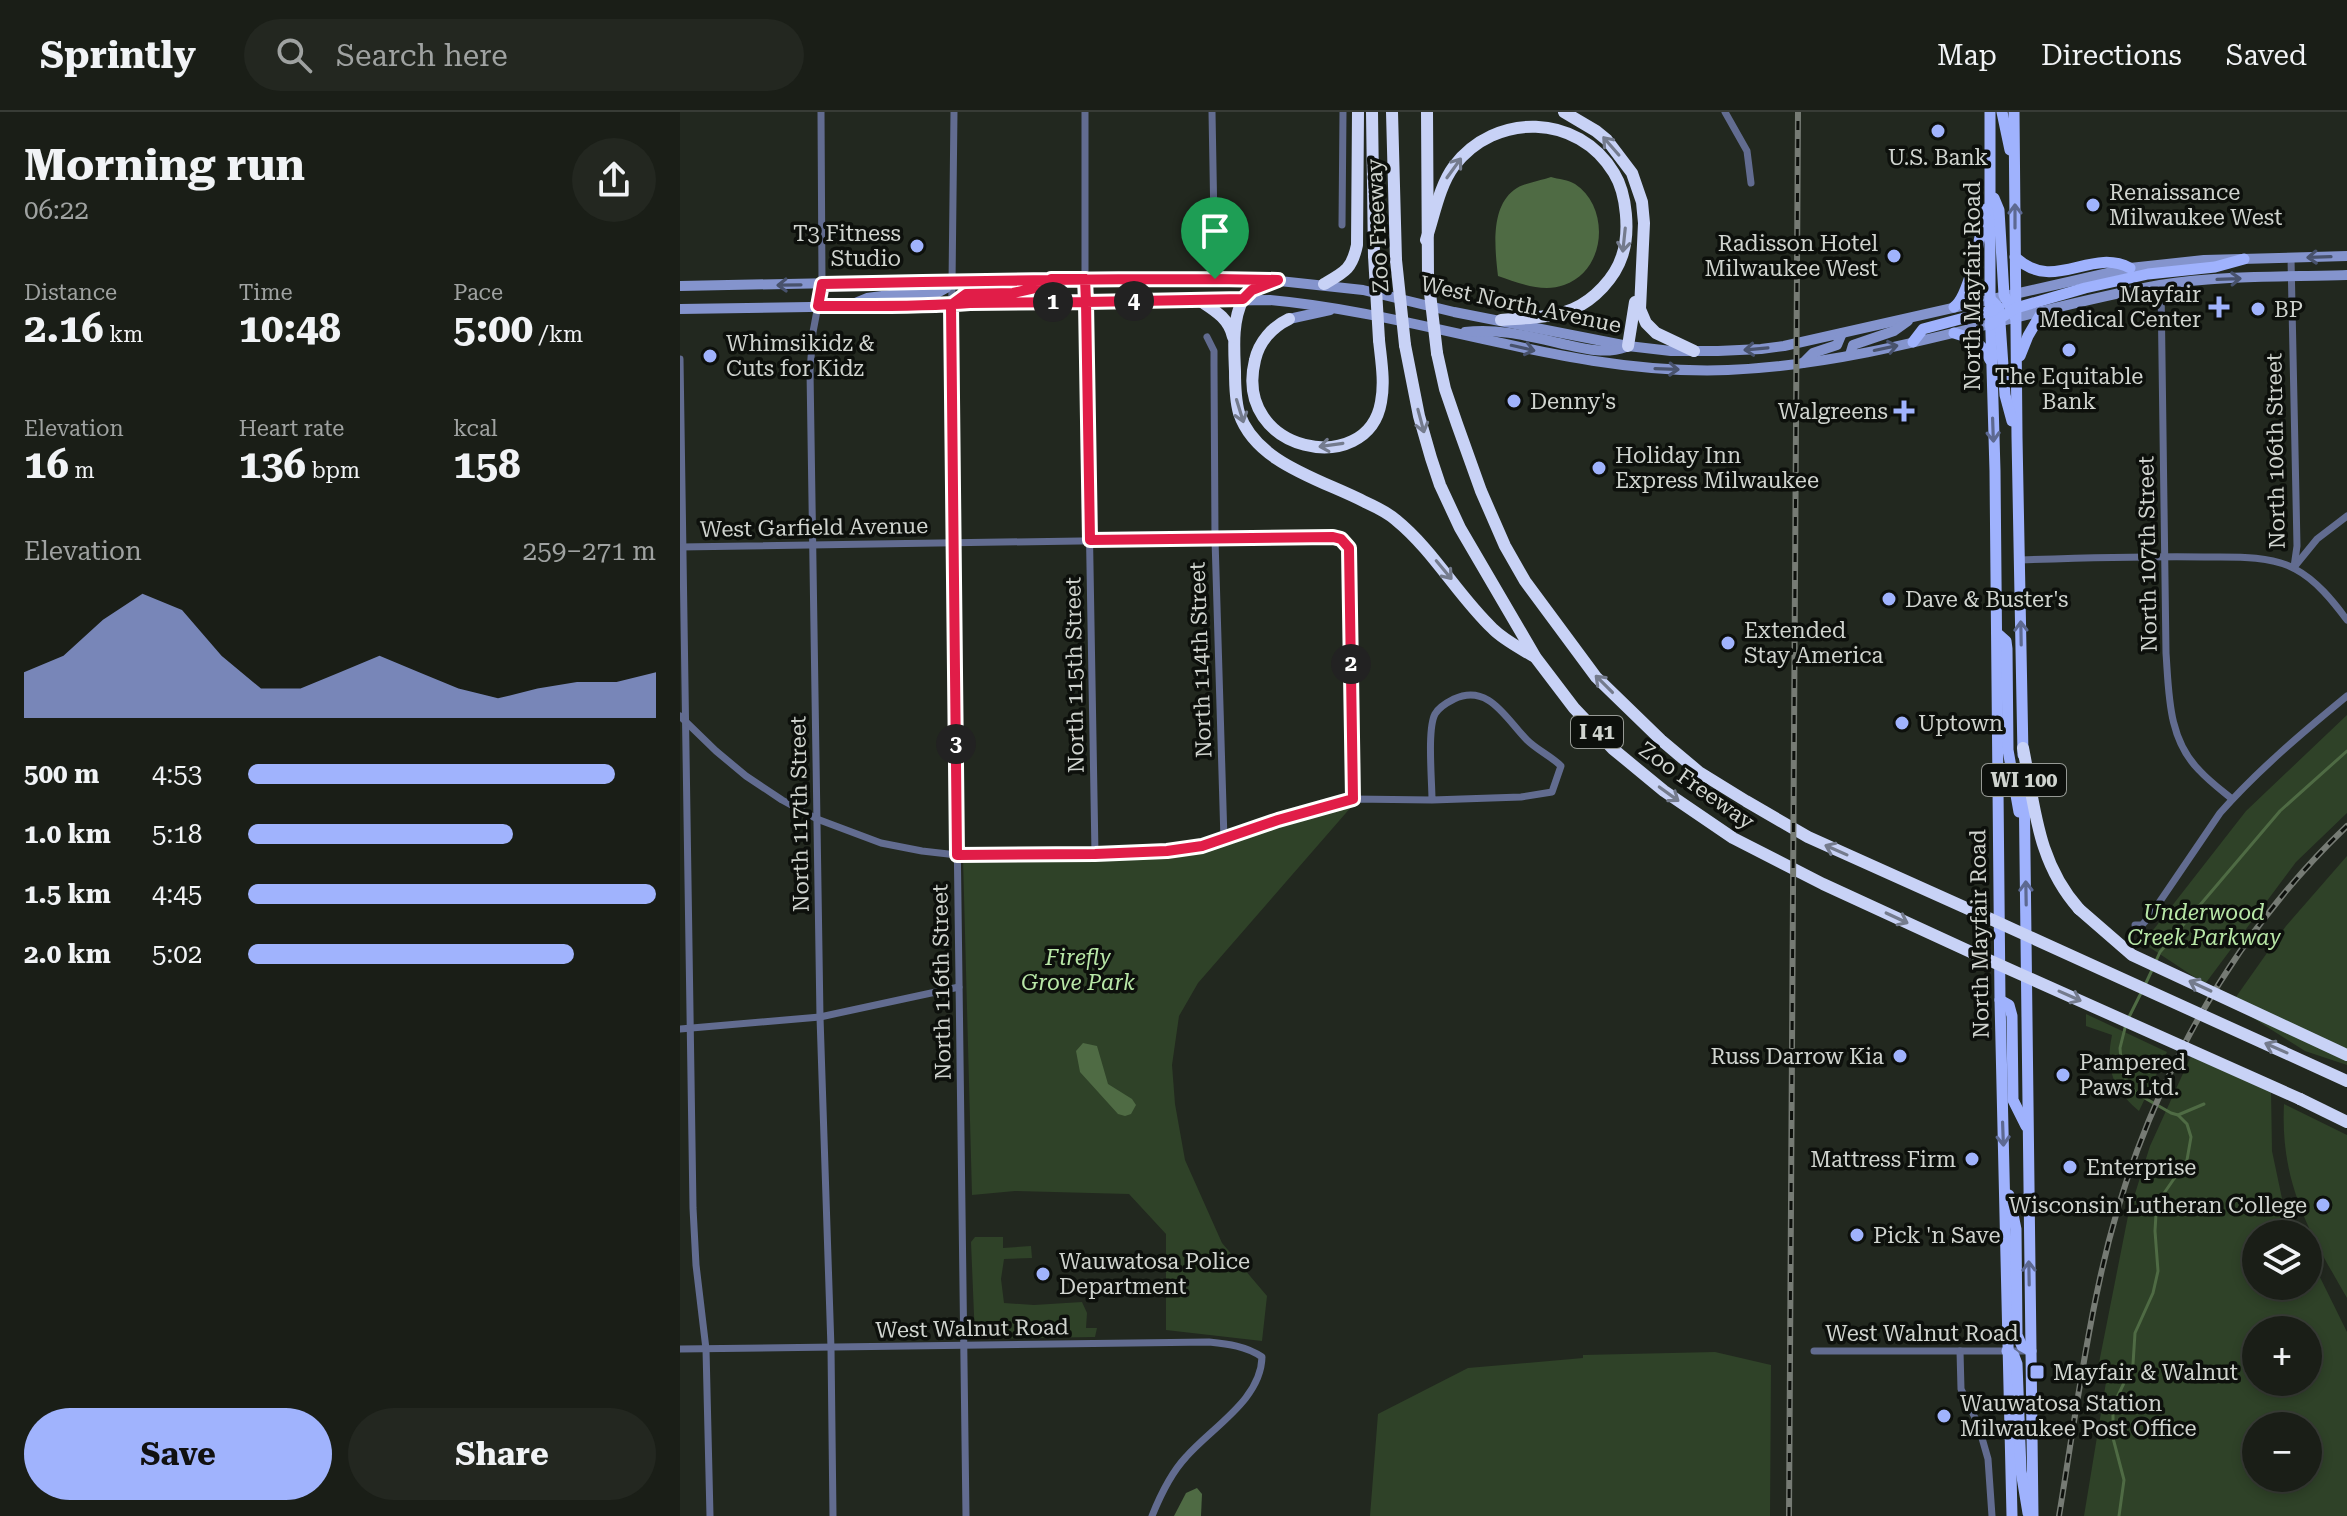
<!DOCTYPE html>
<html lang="en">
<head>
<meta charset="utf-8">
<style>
  :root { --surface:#1a1e17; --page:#232720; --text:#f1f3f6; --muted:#9fa2a1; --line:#383c36; --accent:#a0b3fd }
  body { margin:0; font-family:"Roboto Serif",serif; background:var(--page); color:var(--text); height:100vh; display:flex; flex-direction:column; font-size:30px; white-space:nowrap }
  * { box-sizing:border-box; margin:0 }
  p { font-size:26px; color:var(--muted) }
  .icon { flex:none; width:44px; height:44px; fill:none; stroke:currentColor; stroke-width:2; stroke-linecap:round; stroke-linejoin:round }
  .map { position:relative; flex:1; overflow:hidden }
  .side { display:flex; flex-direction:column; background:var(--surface); width:680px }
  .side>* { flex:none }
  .controls { position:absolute; left:1562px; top:1108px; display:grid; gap:16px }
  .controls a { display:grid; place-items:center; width:80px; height:80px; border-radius:50%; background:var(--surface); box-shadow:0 4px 12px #0003,0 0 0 2px var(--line); font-size:40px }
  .pin { position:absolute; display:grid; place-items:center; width:68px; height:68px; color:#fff; margin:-82px -34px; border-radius:50% 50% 50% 0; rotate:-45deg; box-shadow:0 0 8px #0007 }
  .pin .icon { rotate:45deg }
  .km { position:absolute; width:40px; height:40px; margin:-20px; border-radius:50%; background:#222; color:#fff; font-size:22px; line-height:40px; text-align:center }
  .round { display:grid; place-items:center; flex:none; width:84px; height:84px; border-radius:42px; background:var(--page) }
  .summary { display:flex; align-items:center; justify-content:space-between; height:136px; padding:0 24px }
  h1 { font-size:44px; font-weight:700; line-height:60px }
  .stats { display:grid; grid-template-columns:repeat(3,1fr); gap:12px; height:136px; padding:8px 24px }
  .stats div { display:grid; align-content:center }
  .stats b { font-size:40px; font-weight:700 }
  .stats small { font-size:22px; font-weight:400 }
  .stats p { font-size:22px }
  .chart { height:224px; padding:16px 24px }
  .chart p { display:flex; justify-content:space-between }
  .chart svg { width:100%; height:144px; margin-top:8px; fill:var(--accent); opacity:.7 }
  .cta { display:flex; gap:16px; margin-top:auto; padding:16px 24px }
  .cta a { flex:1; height:92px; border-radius:48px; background:var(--accent); color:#111; font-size:32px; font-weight:700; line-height:92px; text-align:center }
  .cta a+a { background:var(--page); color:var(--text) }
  ul { padding:0 24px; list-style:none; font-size:26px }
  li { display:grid; grid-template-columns:128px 96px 1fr; align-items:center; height:60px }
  li i { height:20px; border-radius:10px; background:var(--accent) }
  header { display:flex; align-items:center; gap:48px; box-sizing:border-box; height:112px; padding:0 40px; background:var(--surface); border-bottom:2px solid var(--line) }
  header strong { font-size:38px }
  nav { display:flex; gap:44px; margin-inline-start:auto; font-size:28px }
  .search { width:560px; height:72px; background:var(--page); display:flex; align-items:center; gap:20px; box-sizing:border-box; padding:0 28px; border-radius:44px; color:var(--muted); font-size:30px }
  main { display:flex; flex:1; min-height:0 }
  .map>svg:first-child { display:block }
  .green { fill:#2f4228; fill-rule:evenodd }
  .water { fill:#4f6b44 }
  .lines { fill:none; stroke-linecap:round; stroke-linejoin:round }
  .stream { stroke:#4f6b44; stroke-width:3 }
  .minor { stroke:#626c90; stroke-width:7 }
  .secondary { stroke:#8494cd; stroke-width:10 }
  .primary { stroke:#9fb2fd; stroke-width:11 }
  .motorway { stroke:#c8d2f6; stroke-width:12 }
  .rail-casing { stroke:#767b74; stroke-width:6 }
  .rail { stroke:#0d100c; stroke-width:3; stroke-dasharray:9; stroke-linecap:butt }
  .motorway-bridge { stroke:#c8d2f6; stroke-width:12 }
  .oneway { stroke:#747b8d }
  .oneway2 { stroke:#5d6991 }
  .oneway3 { stroke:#48526c }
  .route-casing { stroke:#fff; stroke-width:16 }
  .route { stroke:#e11d48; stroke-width:10 }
  .poi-dot { fill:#a0b3fd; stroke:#0d100c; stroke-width:3 }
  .labels { text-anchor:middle; stroke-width:7; stroke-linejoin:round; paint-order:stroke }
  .shield { fill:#0d100c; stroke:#969994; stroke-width:2 }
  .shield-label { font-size:20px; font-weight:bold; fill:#d0d4cf }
  .poi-label { font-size:22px; fill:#d0d4cf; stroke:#0d100c; text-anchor:start }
  .street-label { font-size:22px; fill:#d0d4cf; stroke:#0d100c }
  .park-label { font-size:22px; font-style:italic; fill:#b8e7a7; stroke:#0d100c }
</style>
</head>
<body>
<header>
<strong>Sprintly</strong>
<div class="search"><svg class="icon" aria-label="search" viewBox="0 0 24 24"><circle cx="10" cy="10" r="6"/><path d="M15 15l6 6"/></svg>Search here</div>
<nav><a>Map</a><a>Directions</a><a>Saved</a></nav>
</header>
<main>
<section class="side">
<div class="summary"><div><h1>Morning run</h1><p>06:22</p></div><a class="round"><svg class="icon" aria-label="share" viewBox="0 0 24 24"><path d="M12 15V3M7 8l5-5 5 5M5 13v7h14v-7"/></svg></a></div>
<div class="stats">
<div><p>Distance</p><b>2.16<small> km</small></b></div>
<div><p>Time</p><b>10:48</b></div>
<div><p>Pace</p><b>5:00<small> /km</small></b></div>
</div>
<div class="stats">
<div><p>Elevation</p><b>16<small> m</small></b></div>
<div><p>Heart rate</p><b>136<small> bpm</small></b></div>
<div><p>kcal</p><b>158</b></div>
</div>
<div class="chart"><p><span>Elevation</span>259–271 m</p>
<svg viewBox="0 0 160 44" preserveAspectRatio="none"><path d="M0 44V30L10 25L20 14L30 6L40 11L50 25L60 35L70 35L80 30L90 25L100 30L110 35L120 38L130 35L140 33L150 33L160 30V44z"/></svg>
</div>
<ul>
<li><b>500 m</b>4:53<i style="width:90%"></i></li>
<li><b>1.0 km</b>5:18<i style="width:65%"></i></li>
<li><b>1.5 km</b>4:45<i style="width:100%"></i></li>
<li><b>2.0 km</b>5:02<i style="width:80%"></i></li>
</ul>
<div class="cta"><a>Save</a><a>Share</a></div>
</section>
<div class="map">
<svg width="1667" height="1404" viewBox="0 0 1667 1404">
  <rect width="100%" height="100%" fill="#22281f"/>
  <g class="green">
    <polygon points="1667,603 1667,701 1616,750 1525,872 1463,831 1566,699"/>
    <polygon points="672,694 518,871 499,904 492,953 495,992 505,1048 542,1131 587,1184 582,1229 486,1218 486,1122 449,1082 335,1079 292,1083 283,746 539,735 628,704"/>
    <polygon points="1667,744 1667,953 1625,939 1551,892 1606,814"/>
    <path d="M1406,902L1487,940L1459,999C1433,977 1425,957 1432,923L1406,914Z"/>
    <path d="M1511,944L1591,978L1592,1039L1604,1096L1618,1122H1576V1174H1628V1141L1667,1220V1404H1404L1428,1258L1418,1256L1448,1104L1470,1034ZM1576,1218H1628V1270H1576ZM1576,1314H1628V1366H1576Z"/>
    <path d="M1604,992L1667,1023V1186C1629,1120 1600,1070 1604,992Z"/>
    <polygon points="295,1125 323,1125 323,1136 351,1134 352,1146 324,1147 321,1167 324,1191 354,1193 402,1190 407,1201 406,1216 417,1216 415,1225 295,1227 291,1130"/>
    <polygon points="1035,1240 1091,1253 1090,1404 690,1404 698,1302 788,1256 903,1246 903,1243"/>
  </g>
  <g class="water">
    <path d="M871,65C878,67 889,68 895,72C930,95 927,158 884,173C863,181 838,171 818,164C815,138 810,96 834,78C843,71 860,69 871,65Z"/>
    <polygon points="403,931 417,934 428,972 452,987 456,993 451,1002 445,1004 438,1002 400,960 396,939"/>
    <polygon points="517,1376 522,1382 521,1404 494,1404 506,1381"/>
  </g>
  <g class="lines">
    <g class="stream">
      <polyline points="1475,851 1480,840 1600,699 1667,639"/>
      <polyline points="1465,873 1472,858"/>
      <polyline points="1449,905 1462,879"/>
      <polyline points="1498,1003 1524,992"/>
      <polyline points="1439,1404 1444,1368 1433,1326 1433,1294 1453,1252 1455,1221 1473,1181 1478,1159 1475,1119 1476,1102 1480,1087 1507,1048 1511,1025 1507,1012 1498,1003 1491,1001 1456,981 1442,961 1440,936 1446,912"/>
    </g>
    <g class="minor">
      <polyline points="141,0 142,172 133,220 130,259 140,905 151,1236 153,1404"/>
      <polyline points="274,0 271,257 286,1404"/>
      <polyline points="405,0 405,167 415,742"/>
      <polyline points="532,0 535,167"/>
      <polyline points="1045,0 1067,39 1071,71"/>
      <polyline points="662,113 663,0"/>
      <polyline points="1611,146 1617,434 1614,455"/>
      <path d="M1481,173L1486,541C1489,582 1488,627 1519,658C1529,669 1541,678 1552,687"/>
      <polyline points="527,225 534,239 534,253 535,427 544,728"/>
      <polyline points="0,247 13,1096 16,1153 26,1237 30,1404"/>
      <polyline points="0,435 657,425 665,431 670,440 673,687"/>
      <path d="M1340,448C1401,446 1463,444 1524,445C1551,445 1591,443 1615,457C1636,468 1653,489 1667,508"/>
      <polyline points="1615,454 1637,427 1667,404"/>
      <path d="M0,604L36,639L66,664L102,688L137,707L201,731L242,739L277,743L487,739L522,734L598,708L673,687L752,688L841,685L872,680L881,654C871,644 857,638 847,628C826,607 809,571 774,587C766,591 759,595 755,602C747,617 752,669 752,688"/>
      <path d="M1455,813H1462L1470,804L1540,701C1578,658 1622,621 1667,584"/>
      <polyline points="0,917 140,905 279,875"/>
      <path d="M0,1237L529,1230C548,1232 566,1234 582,1245C581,1288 532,1315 506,1345C491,1361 480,1384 472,1404"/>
      <polyline points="1134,1239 1348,1239"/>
      <polyline points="1280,1239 1281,1277 1298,1312 1308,1347 1312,1404"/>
    </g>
    <g class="secondary">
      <polyline points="0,174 356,167 590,168 683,178 774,200 948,234 991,239 1038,239 1081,237 1104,234 1450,156 1524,148 1667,144"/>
      <polyline points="563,187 572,178 592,170"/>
      <polyline points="175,191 187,186 210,183 255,182 266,176 271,170"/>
      <path d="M271,193C292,176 311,185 335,181C347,179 357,175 367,169"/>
      <path d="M0,197L590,188C745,202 891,264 1048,258C1196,252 1336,199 1480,173C1541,163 1605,165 1667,163"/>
      <polyline points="609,207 650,198"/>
      <path d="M785,220C817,216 848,224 879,231C902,236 923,243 946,235"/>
      <polyline points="1170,243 1173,233 1214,219 1228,209"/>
      <polyline points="1123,251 1133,241 1157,233 1162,221"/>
    </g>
    <g class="primary">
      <polyline points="1310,0 1310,187 1315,359 1320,888 1332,1404"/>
      <polyline points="1322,0 1330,38"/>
      <polyline points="1334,0 1337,325 1343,643"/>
      <polyline points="1314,86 1319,98 1324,183 1335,205"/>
      <path d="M1335,145C1374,182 1410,135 1450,156"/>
      <polyline points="1310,187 1319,196 1325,283 1332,309"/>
      <path d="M1274,195C1290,184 1301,119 1306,97"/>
      <polyline points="1310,213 1336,196 1405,176 1468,162 1535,155 1564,147"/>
      <path d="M1274,221C1291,226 1303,231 1310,248"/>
      <polyline points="1233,230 1243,217 1314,198"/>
      <polyline points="1340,244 1348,224 1362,200"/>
      <polyline points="1317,521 1326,529 1327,537 1328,638 1339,700"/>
      <polyline points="1344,661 1353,1404"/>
      <polyline points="1320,888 1329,893 1332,904 1333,988 1346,1014"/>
      <polyline points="1329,1083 1336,1117 1337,1223 1342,1234 1351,1239"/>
      <polyline points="1327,1239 1334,1244 1337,1252 1341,1359 1348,1401"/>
    </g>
    <g class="motorway">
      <polyline points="692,0 694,144"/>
      <polyline points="712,0 716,148"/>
      <polyline points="747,0 748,164"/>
      <polyline points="884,0 916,19 927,28 952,61 962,90 964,111 960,197 966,211 976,221 1014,239"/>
      <path d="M746,128C754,105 759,74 774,54C815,0 898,1 934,61C947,82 950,121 942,144C935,166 914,188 893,197C871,206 845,206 821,208"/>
      <path d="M644,172C665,160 672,157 677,133L678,0"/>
      <path d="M563,187C552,209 554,235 555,259C555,273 555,287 559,301C576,352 643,368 685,390C696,395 707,400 716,408C754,439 778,484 813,517C824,528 840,536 853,544"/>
      <path d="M519,188C534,198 549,206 553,225"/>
      <path d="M609,207C592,215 579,230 575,248C552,341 688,367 701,290C705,270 701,248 699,228"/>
      <polyline points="725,233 739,304 751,346 760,373 780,416 856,546 894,596 933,637 984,679 1053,726 1143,772 1293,841"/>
      <polyline points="948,234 955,190"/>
      <polyline points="757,241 765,277 777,312 801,379 825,434 845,469 916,565 981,628 1019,660 1066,689 1128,725 1304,804"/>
      <path d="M1343,636C1355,695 1357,750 1399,797"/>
      <polyline points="1620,987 1667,1010"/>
    </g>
    <defs>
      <g id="rail">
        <polyline points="1109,1404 1118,0"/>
        <path d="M1379,1404C1392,1326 1402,1248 1419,1171C1455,1000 1540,835 1667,714"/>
      </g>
    </defs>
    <use href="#rail" class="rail-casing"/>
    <use href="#rail" class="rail"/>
    <g class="motorway-bridge">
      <polyline points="694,144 699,228"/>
      <polyline points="716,148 725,233"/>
      <polyline points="748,164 757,241"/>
      <polyline points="1399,797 1452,843 1667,943"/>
      <polyline points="1304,804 1667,969"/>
      <polyline points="1293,841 1620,987"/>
    </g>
  </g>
  <defs><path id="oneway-shaft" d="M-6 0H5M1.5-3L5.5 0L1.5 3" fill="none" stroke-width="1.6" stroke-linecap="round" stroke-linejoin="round" transform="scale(2)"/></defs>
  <g class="oneway">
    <use href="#oneway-shaft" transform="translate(931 34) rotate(-131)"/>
    <use href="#oneway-shaft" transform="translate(774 56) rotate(-54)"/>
    <use href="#oneway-shaft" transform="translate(944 128) rotate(96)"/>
    <use href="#oneway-shaft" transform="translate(560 299) rotate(73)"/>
    <use href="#oneway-shaft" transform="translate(741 309) rotate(75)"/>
    <use href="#oneway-shaft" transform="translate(651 333) rotate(172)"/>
    <use href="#oneway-shaft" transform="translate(764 458) rotate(50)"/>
    <use href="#oneway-shaft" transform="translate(924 572) rotate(-135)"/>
    <use href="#oneway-shaft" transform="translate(989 682) rotate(36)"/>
    <use href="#oneway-shaft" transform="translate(1156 738) rotate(-156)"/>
    <use href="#oneway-shaft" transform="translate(1217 806) rotate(25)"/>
    <use href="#oneway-shaft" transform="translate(1520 874) rotate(-155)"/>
    <use href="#oneway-shaft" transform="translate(1390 884) rotate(24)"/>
    <use href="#oneway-shaft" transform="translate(1596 936) rotate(-156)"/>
  </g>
  <g class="oneway2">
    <use href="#oneway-shaft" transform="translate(1335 104) rotate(-90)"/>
    <use href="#oneway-shaft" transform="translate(1313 318) rotate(88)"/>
    <use href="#oneway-shaft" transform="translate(1341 521) rotate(-91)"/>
    <use href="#oneway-shaft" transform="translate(1346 781) rotate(-91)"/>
    <use href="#oneway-shaft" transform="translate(1323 1022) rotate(88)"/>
    <use href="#oneway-shaft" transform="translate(1349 1161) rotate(-91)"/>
  </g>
  <g class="oneway3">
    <use href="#oneway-shaft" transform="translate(1639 145) rotate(178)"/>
    <use href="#oneway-shaft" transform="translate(1549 167) rotate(-2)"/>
    <use href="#oneway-shaft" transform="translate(109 173) rotate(179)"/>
    <use href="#oneway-shaft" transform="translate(843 236) rotate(13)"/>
    <use href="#oneway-shaft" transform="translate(1206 236) rotate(-12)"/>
    <use href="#oneway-shaft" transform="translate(1076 237) rotate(175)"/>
    <use href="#oneway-shaft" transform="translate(987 257) rotate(2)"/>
  </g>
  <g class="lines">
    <defs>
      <path id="route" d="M535,167C404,167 273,169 142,172L138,194C188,194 239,195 290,191L406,190L410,428L653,425L661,427L669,436L673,687L598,708L522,734L487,739L415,742L277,743L271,193L286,182L333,181L355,176L371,167H405L406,190L563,187L572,178L598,168L535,167"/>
    </defs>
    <use href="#route" class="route-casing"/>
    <use href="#route" class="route"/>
  </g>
  <g class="poi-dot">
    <circle cx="1258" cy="19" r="8"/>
    <circle cx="1413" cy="93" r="8"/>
    <circle cx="237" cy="134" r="8"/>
    <circle cx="1214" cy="144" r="8"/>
    <path d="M1535 183h8v8h8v8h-8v8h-8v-8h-8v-8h8z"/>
    <circle cx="1578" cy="197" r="8"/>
    <circle cx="1389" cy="238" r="8"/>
    <circle cx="30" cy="244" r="8"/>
    <circle cx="834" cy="289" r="8"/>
    <path d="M1220 287h8v8h8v8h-8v8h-8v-8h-8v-8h8z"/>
    <circle cx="919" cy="356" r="8"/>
    <circle cx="1209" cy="487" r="8"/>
    <circle cx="1048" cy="531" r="8"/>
    <circle cx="1222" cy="611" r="8"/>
    <circle cx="1220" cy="944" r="8"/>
    <circle cx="1383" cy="963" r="8"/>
    <circle cx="1292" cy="1047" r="8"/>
    <circle cx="1390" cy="1055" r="8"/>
    <circle cx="1643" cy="1093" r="8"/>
    <circle cx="1177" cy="1123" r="8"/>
    <circle cx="363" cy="1162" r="8"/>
    <rect x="1349" y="1252" width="16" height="16" rx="4"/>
    <circle cx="1264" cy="1304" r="8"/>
  </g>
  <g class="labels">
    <g class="shield">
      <rect x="891" y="604" width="52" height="32" rx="6"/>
      <rect x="1302" y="652" width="84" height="32" rx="6"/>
    </g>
    <g class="shield-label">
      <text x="917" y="627">I 41</text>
      <text x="1344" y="675">WI 100</text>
    </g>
    <g class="poi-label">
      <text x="1258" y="53" text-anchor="middle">U.S. Bank</text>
      <text x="1429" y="88">Renaissance<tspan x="1429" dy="25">Milwaukee West</tspan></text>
      <text x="221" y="129" text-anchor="end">T3 Fitness<tspan x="221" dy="25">Studio</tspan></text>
      <text x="1198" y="139" text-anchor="end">Radisson Hotel<tspan x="1198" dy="25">Milwaukee West</tspan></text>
      <text x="1521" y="190" text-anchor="end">Mayfair<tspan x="1521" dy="25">Medical Center</tspan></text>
      <text x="1594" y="205">BP</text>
      <text x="46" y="239">Whimsikidz &amp;<tspan x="46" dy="25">Cuts for Kidz</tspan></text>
      <text x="1389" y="272" text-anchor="middle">The Equitable<tspan x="1389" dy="25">Bank</tspan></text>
      <text x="850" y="297">Denny's</text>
      <text x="1208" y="307" text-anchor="end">Walgreens</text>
      <text x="935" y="351">Holiday Inn<tspan x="935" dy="25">Express Milwaukee</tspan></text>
      <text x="1225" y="495">Dave &amp; Buster's</text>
      <text x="1064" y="526">Extended<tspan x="1064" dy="25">Stay America</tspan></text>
      <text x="1238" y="619">Uptown</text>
      <text x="1204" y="952" text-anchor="end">Russ Darrow Kia</text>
      <text x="1399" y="958">Pampered<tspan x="1399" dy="25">Paws Ltd.</tspan></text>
      <text x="1276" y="1055" text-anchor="end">Mattress Firm</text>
      <text x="1406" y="1063">Enterprise</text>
      <text x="1627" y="1101" text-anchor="end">Wisconsin Lutheran College</text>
      <text x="1193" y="1131">Pick 'n Save</text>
      <text x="379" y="1157">Wauwatosa Police<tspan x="379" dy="25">Department</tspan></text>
      <text x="1373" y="1268">Mayfair &amp; Walnut</text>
      <text x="1280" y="1299">Wauwatosa Station<tspan x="1280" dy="25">Milwaukee Post Office</tspan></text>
    </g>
    <g class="street-label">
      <text transform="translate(697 114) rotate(-93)" y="8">Zoo Freeway</text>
      <text transform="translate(1292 174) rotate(-90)" y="8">North Mayfair Road</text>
      <text transform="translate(841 192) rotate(12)" y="8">West North Avenue</text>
      <text transform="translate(1595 339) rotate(-91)" y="8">North 106th Street</text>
      <text transform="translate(134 415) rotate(-1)" y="8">West Garfield Avenue</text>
      <text transform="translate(1467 442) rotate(-91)" y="8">North 107th Street</text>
      <text transform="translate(520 548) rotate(-92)" y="8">North 114th Street</text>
      <text transform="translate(394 563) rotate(-91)" y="8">North 115th Street</text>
      <text transform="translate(1017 673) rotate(35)" y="8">Zoo Freeway</text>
      <text transform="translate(119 702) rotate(-91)" y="8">North 117th Street</text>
      <text transform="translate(1299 822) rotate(-91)" y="8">North Mayfair Road</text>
      <text transform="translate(261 870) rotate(-91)" y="8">North 116th Street</text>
      <text transform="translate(292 1216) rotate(-1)" y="8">West Walnut Road</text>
      <text x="1242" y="1229">West Walnut Road</text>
    </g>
    <g class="park-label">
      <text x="1524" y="808">Underwood<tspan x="1524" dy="25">Creek Parkway</tspan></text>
      <text x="398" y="853">Firefly<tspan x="398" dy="25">Grove Park</tspan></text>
    </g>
  </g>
</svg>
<div class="controls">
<a><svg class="icon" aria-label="layers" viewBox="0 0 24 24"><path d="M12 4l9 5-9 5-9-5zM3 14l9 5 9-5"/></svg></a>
<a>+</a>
<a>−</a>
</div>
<div class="pin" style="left:535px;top:167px;background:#1e9e55"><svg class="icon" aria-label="arrive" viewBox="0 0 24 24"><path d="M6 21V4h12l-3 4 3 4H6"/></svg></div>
<b class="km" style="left:373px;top:190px">1</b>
<b class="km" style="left:671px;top:552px">2</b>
<b class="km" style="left:276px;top:632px">3</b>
<b class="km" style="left:454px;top:189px">4</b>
</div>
</main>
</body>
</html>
